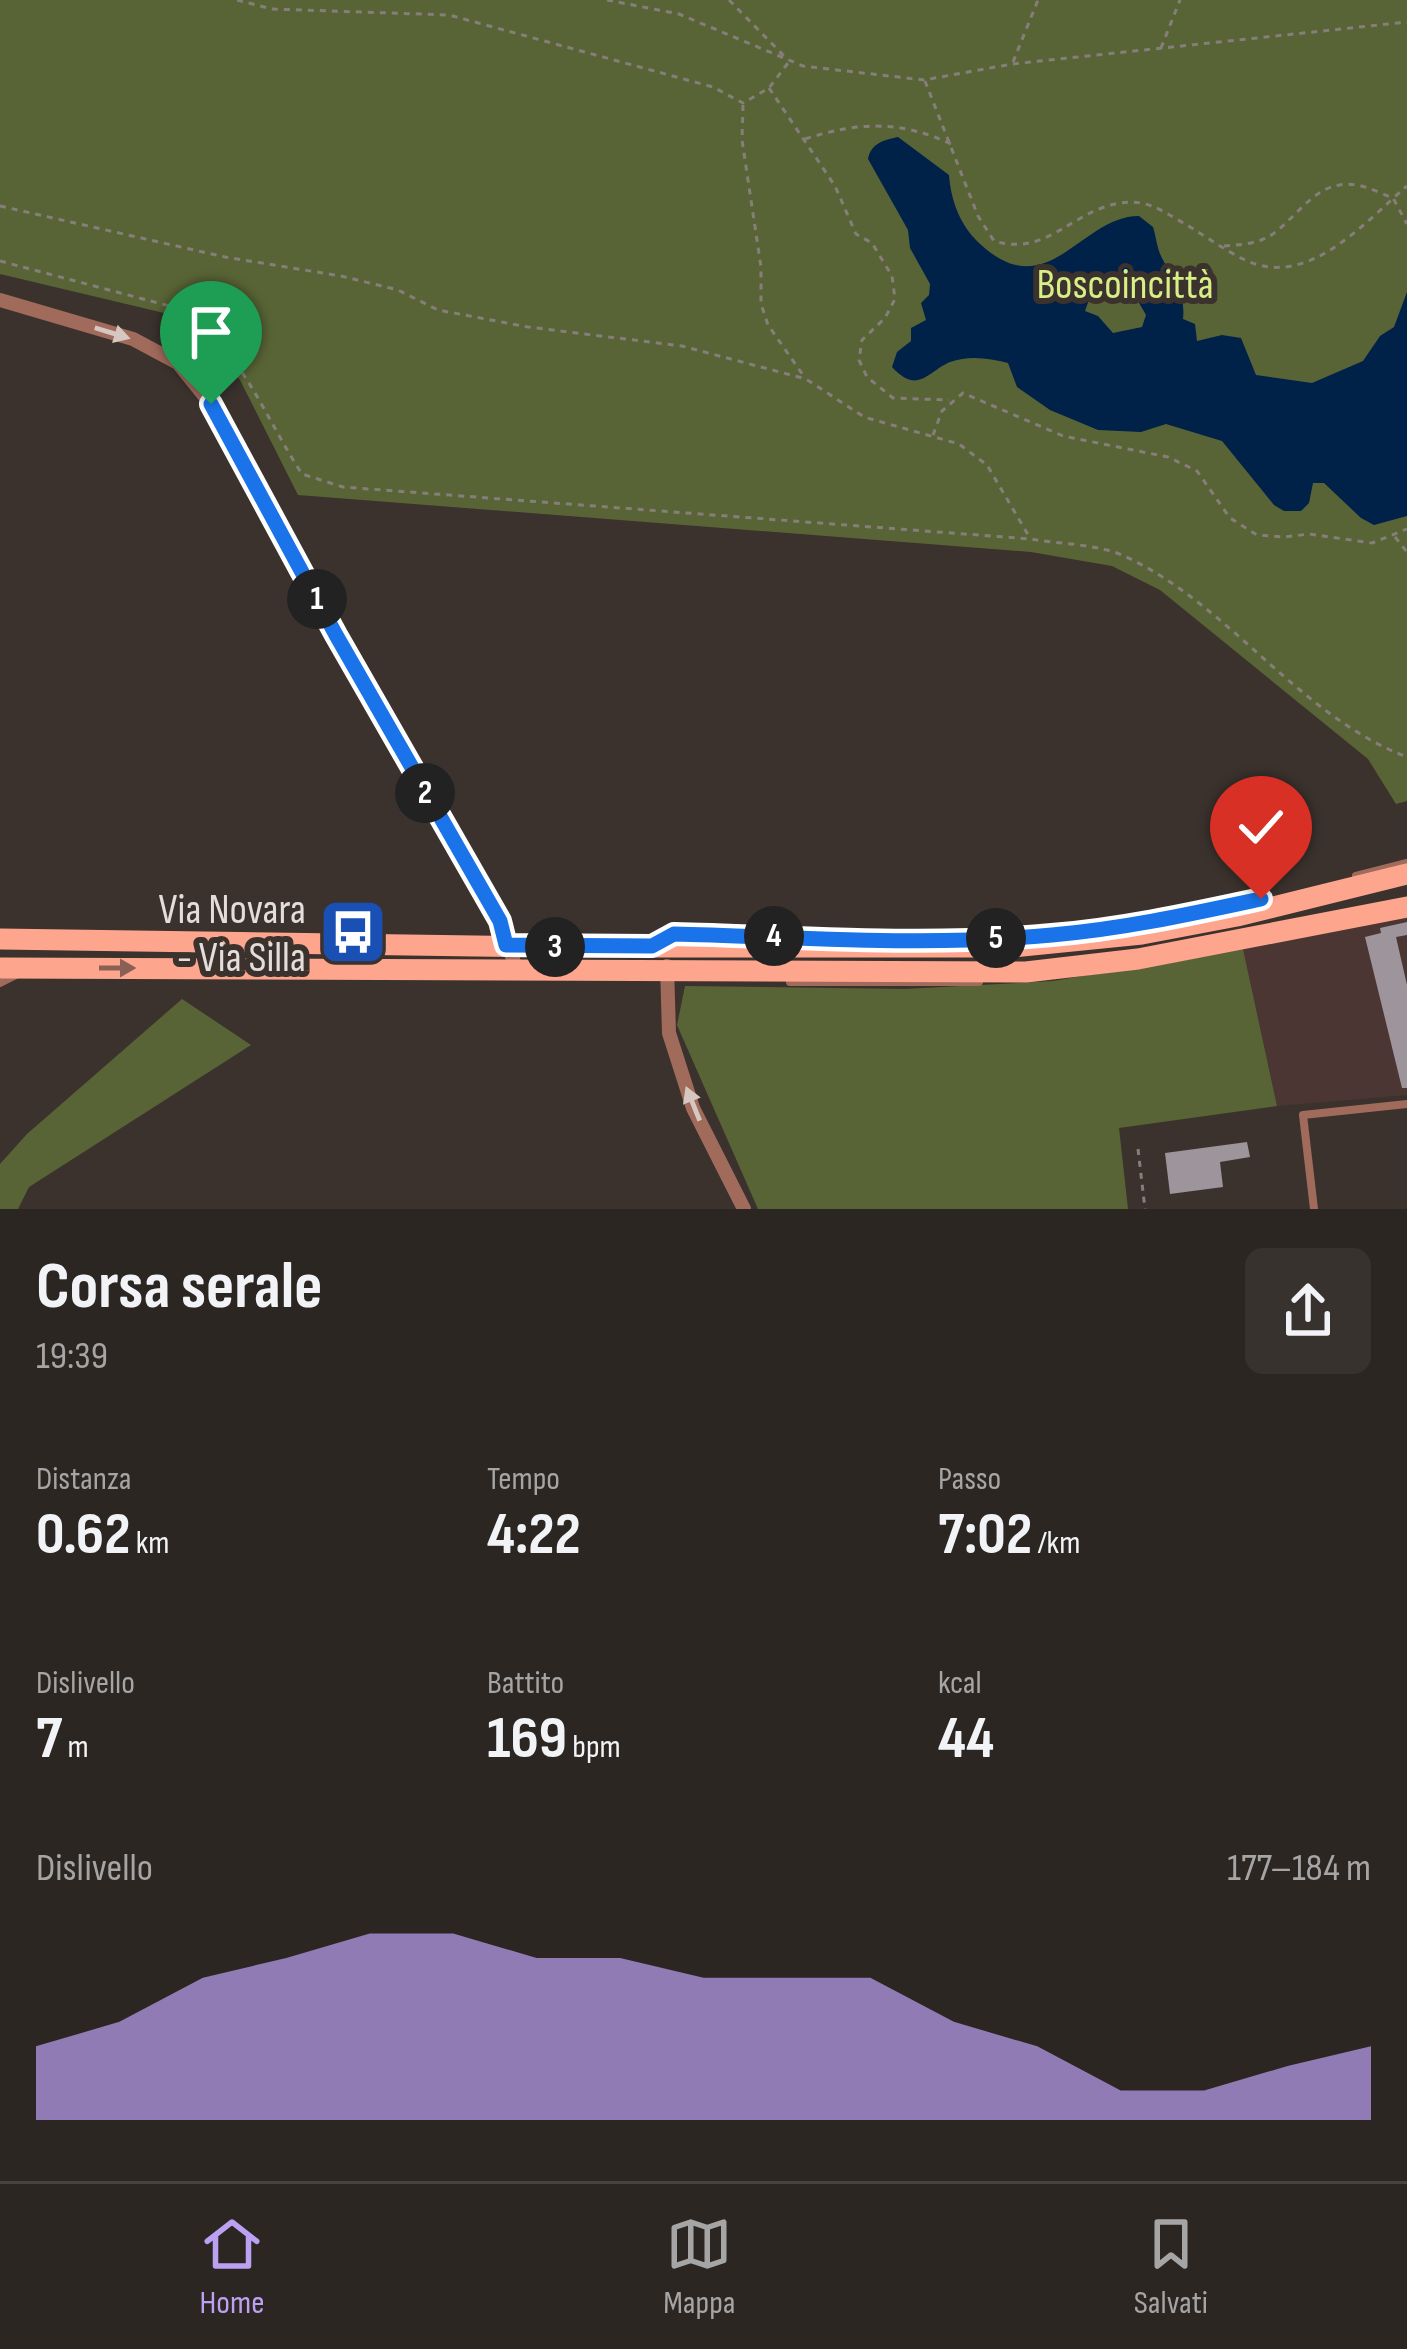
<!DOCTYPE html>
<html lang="it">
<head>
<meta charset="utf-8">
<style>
  :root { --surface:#2c2622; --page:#38322f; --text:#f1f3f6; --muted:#a6a5a5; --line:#484340; --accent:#bca0f2 }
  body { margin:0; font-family:"Sofia Sans Condensed",sans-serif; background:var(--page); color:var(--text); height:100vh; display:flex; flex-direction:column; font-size:45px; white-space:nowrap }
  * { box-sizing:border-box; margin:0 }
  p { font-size:39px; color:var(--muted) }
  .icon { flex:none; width:66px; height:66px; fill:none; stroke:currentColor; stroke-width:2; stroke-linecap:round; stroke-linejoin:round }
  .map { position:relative; height:1209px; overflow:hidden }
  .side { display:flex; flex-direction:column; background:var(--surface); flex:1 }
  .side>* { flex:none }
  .pin { position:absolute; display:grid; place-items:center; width:102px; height:102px; color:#fff; margin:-123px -51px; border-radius:50% 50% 50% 0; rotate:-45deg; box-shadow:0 0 12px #0007 }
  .pin .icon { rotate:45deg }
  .km { position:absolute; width:60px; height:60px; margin:-30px; border-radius:50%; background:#222; color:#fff; font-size:33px; line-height:60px; text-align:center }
  .round { display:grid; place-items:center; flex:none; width:126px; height:126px; border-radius:18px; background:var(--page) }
  .headline { display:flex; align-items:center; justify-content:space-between; height:204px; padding:0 36px }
  h1 { font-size:66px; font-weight:700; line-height:90px }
  .figures { display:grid; grid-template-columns:repeat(3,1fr); gap:18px; height:204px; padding:12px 36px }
  .figures div { display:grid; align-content:center }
  .figures b { font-size:60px; font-weight:700 }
  .figures small { font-size:33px; font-weight:400 }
  .figures p { font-size:33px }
  .chart { height:336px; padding:24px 36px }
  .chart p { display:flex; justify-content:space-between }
  .chart svg { width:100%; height:216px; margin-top:12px; fill:var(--accent); opacity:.7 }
  .dock { display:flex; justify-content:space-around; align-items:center; height:168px; border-top:3px solid var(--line); background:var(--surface); font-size:33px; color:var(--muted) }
  .dock a { display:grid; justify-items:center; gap:6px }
  .dock .current { color:var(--accent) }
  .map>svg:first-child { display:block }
  .commercial { fill:#4b3634 }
  .green { fill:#596436 }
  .water { fill:#002148; fill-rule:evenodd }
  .building { fill:#9e949c }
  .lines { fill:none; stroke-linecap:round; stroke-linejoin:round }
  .path { stroke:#867e7a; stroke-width:3; stroke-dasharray:6 6; stroke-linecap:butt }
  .service { stroke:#a16b5c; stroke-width:8 }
  .minor { stroke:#a16b5c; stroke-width:14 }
  .primary { stroke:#fea58d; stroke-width:21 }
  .oneway { fill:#d7c7c1 }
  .oneway2 { fill:#896053 }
  .route-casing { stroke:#fff; stroke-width:24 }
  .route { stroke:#1a73e8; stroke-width:15 }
  .labels { text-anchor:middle; stroke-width:12; stroke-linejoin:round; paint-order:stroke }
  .park-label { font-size:42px; fill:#d7ef86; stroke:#3b322d }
  .poi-label { font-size:42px; fill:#e4deda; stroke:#3b322d; text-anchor:end }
</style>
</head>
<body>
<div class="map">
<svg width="1407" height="1209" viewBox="0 0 1407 1209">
  <rect width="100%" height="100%" fill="#3b322d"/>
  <polygon class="commercial" points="1407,918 1407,1095 1277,1106 1243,949"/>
  <g class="green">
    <polygon points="0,0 1407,0 1407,801 1396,804 1368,759 1160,590 1112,566 1031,552 298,495 240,380 185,318 0,274"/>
    <polygon points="1243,949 1277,1106 1119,1128 1128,1209 758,1209 677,1025 685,986 905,989 1053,981"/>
    <polygon points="182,999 251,1045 29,1187 18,1209 0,1209 0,1164 27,1134"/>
  </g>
  <path class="water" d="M898,137L949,175C951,201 960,225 979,243C1048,308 1080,216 1139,216L1153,227C1156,236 1157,248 1161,256C1172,279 1186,292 1183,319L1195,324L1197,341L1222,335L1241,338L1256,375L1312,383L1363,361L1380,336L1394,327L1407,292V516L1374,525L1361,518L1324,483H1313L1309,503L1301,511H1284L1274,505L1222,441L1166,424L1141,432L1098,430L1050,410L1017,387L1008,363C989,358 969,355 950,362C927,372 918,395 892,367L897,352L911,341V328L926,320L921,303L929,295L930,284L910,248L908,230L868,159C871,143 884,140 898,137ZM1112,291L1138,301L1146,315L1142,327L1113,333L1098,316L1085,311L1090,297Z"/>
  <g class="building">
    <polygon points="1407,922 1407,935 1396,937 1407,985 1407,1088 1402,1088 1365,937 1381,933 1380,928"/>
    <polygon points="1247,1142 1250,1157 1220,1162 1223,1187 1170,1194 1165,1153"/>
  </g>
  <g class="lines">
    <g class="path">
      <polyline points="237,0 272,9 449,15 713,87 743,103 769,88 788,63"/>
      <polyline points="607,0 679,14 803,66 924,80 1012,64 1407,22"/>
      <polyline points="729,0 788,60"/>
      <polyline points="1161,48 1180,0"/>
      <polyline points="1013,62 1038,0"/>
      <path d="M925,81L978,216L994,241C1047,257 1071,211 1120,203C1144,199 1160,209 1180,221C1201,233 1221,248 1243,259C1306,291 1363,224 1407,186"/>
      <polyline points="769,88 835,186 856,234 872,243 892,276 895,299 885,318 862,340 859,360 867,377 893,398 949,400"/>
      <polyline points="743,105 742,140 761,267 761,304 768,325 803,375"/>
      <path d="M805,139C858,122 900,120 951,144"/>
      <polyline points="0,206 225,257 341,276 398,290 438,310 528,327 682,346 806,379 864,417 959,444 987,465 1030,538"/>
      <path d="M1224,246C1239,245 1256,244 1270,236C1298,218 1316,178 1357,185C1369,187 1382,194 1393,198L1407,224"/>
      <path d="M0,261L177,308C239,343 264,416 302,474L343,487L1031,539C1059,544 1096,544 1122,555C1229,603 1297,715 1407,757"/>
      <polyline points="933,435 942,411 963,393 1063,436 1168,457 1197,471 1230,518 1257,535 1285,537 1309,534 1372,543 1407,529"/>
      <polyline points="1395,537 1407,552"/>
      <polyline points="1138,1149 1145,1209"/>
    </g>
    <g class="service">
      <polyline points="1356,876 1407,863"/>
      <polyline points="1187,915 1266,898"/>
      <polyline points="662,940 674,934 802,937"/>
      <polyline points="790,982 979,982"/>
      <polyline points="0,983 20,973"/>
      <polyline points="1314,1209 1303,1115 1407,1104"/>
    </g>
    <g class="minor">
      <polyline points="0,300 133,339 178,363 211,404 336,635 500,921 517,971"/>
      <polyline points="667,966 669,1033 693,1108 744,1209"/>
    </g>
    <g class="primary">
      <polyline points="0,939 550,947 1012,947 1142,934 1237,916 1407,874"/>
      <polyline points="0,968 1026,972 1138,959 1407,907"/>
    </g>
  </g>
  <defs><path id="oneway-solid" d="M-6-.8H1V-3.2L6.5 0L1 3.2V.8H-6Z" transform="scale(3)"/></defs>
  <g class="oneway">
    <use href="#oneway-solid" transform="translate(112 333) rotate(17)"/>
    <use href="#oneway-solid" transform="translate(693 1104) rotate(-112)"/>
  </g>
  <use class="oneway2" href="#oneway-solid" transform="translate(117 968)"/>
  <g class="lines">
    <defs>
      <path id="route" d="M211,404L336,635L500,921L506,945L652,946L674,934C799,937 927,947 1052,935C1123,929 1191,914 1261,899"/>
    </defs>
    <use href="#route" class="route-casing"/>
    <use href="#route" class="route"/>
  </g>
  <defs>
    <symbol id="bus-square" viewBox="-11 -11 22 22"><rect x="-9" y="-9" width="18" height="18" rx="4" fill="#1a4fb4" stroke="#3b322d"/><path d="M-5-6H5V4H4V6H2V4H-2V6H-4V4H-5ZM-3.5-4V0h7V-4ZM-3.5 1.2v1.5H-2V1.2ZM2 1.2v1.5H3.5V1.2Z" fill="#fff"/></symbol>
  </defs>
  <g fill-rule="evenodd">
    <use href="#bus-square" x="315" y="894" width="76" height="76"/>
  </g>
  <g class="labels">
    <g class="park-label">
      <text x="1125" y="298">Boscoincittà</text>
    </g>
    <g class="poi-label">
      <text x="306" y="923">Via Novara<tspan x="306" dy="48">- Via Silla</tspan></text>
    </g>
  </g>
</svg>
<div class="pin" style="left:211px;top:404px;background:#1e9e55"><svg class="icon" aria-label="arrive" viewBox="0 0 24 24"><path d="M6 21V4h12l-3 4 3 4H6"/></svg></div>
<div class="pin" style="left:1261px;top:899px;background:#d93025"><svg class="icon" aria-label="check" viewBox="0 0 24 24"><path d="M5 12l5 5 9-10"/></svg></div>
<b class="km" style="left:317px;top:599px">1</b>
<b class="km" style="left:425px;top:793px">2</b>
<b class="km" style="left:555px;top:947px">3</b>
<b class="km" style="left:774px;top:936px">4</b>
<b class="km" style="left:996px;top:938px">5</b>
</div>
<section class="side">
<div class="headline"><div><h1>Corsa serale</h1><p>19:39</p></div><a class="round"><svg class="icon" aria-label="share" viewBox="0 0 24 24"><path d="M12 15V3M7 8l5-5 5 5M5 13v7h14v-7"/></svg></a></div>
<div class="figures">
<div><p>Distanza</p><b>0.62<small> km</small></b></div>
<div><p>Tempo</p><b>4:22</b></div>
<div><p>Passo</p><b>7:02<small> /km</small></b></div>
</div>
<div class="figures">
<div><p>Dislivello</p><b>7<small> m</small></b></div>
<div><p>Battito</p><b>169<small> bpm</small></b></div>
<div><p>kcal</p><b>44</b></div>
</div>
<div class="chart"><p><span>Dislivello</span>177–184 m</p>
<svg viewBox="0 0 160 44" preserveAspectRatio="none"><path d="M0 44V29L10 24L20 15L30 11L40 6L50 6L60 11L70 11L80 15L90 15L100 15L110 24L120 29L130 38L140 38L150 33L160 29V44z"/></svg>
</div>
</section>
<nav class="dock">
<a class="current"><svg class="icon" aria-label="home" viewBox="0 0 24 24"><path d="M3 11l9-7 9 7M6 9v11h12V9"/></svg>Home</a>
<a><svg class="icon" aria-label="map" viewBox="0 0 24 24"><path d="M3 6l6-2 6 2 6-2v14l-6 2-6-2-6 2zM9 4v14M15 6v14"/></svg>Mappa</a>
<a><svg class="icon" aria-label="saved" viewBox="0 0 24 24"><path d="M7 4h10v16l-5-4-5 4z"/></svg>Salvati</a>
</nav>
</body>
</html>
